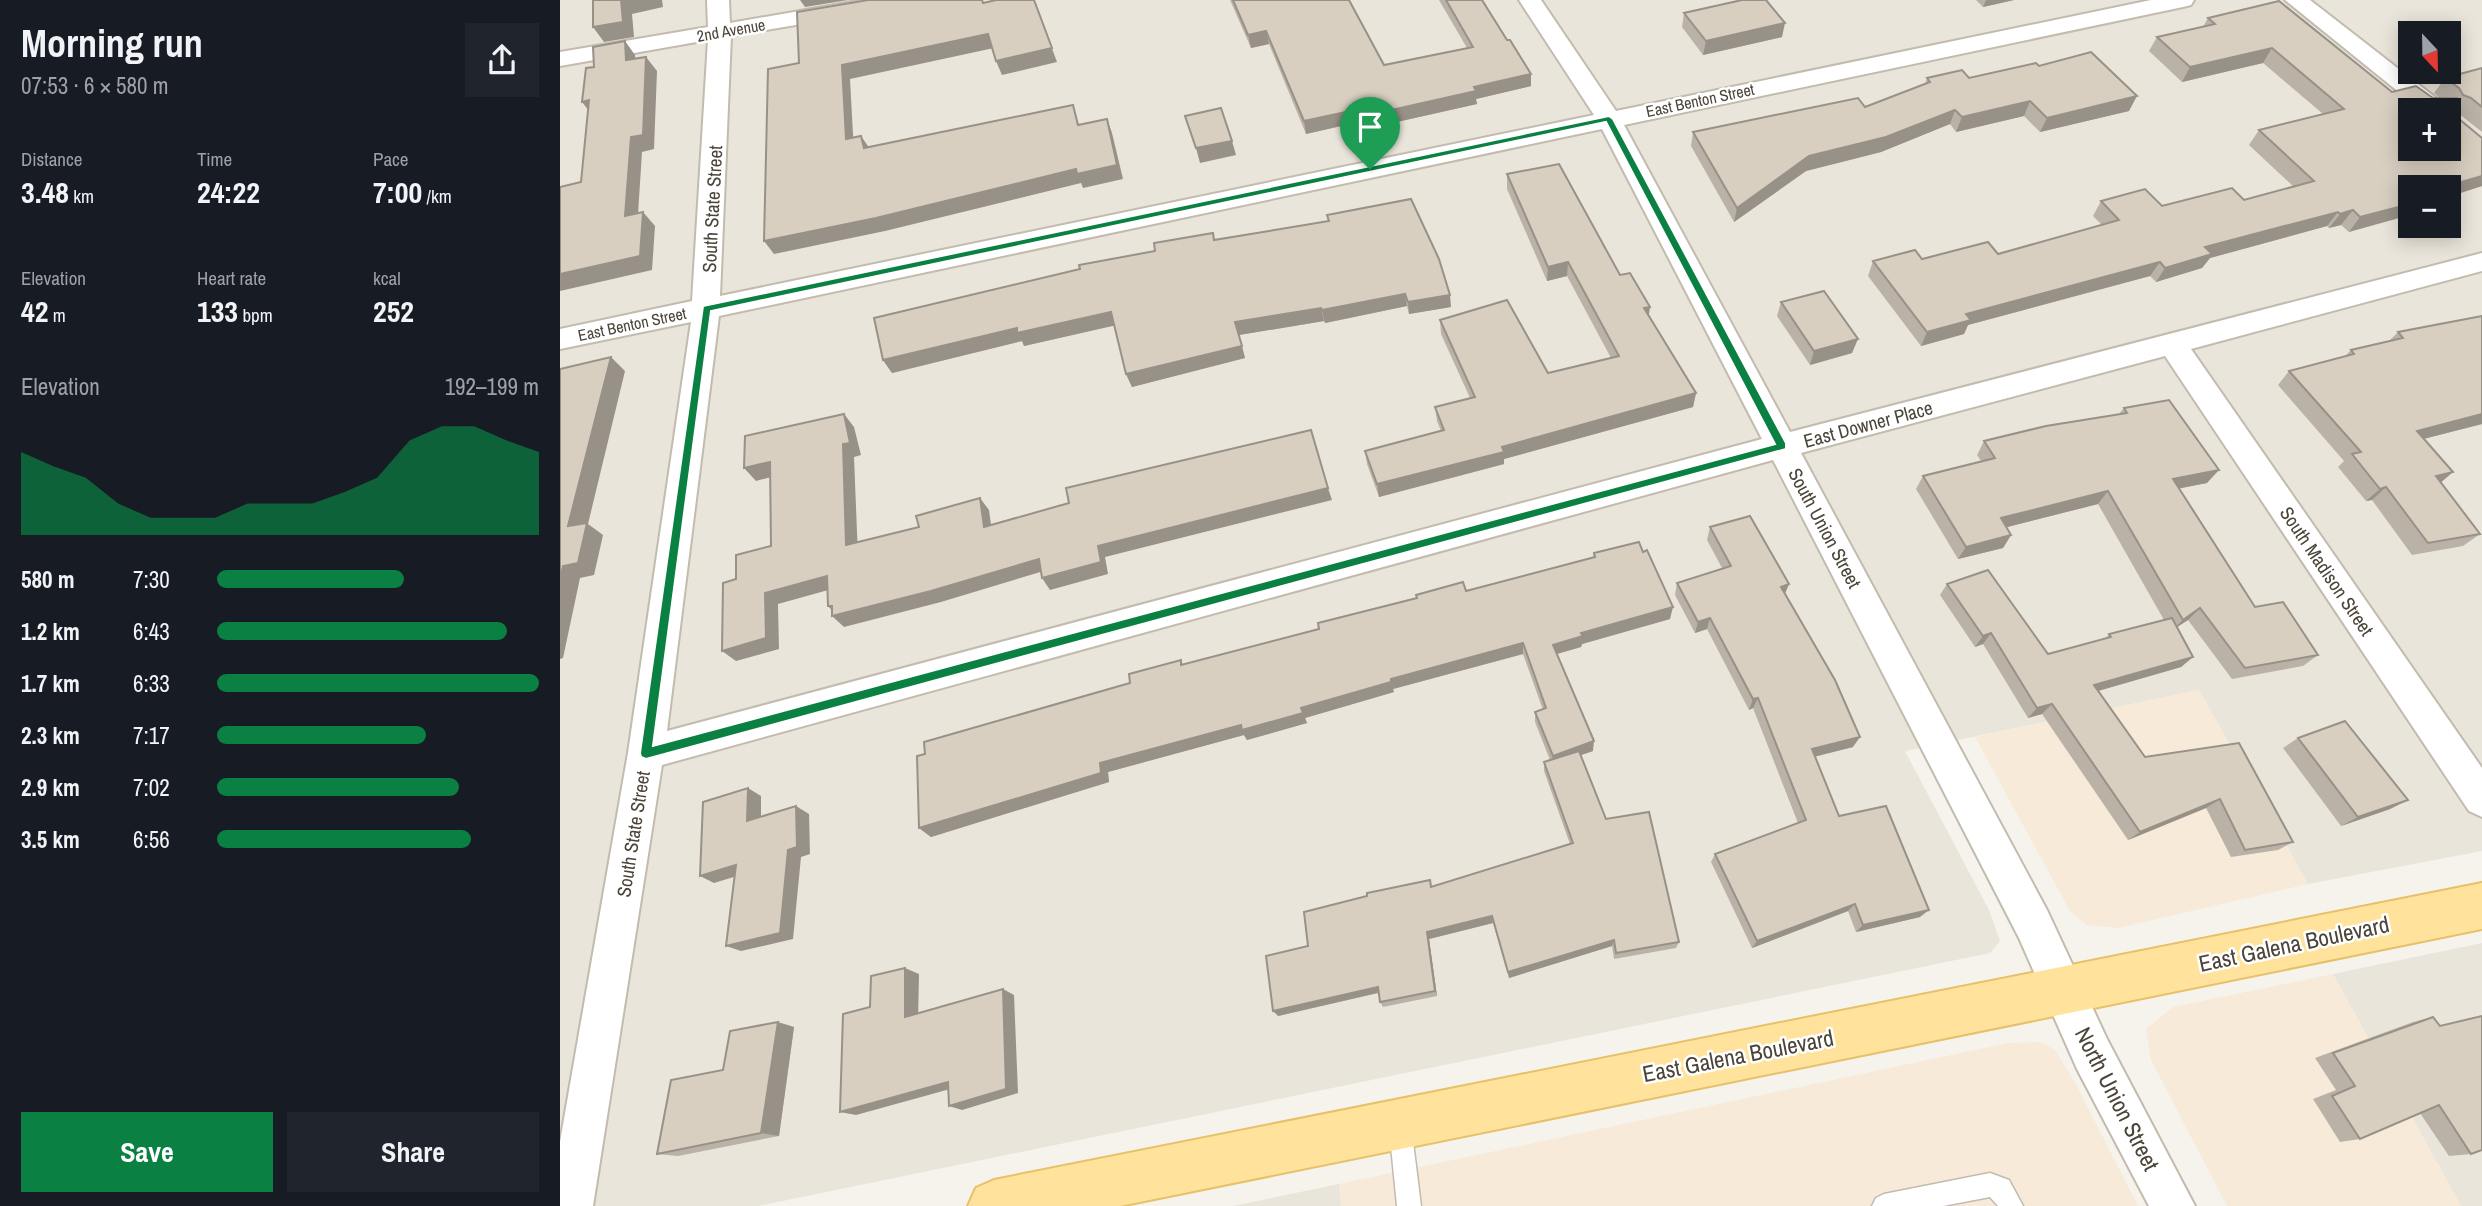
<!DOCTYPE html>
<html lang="en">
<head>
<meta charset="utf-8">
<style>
  :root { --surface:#171b24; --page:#20242c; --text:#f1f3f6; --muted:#9ea1a6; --accent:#0b8043 }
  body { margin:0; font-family:"Archivo Narrow",sans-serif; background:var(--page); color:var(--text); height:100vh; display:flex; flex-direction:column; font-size:26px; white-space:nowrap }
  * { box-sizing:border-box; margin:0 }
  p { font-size:23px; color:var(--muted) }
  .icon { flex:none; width:38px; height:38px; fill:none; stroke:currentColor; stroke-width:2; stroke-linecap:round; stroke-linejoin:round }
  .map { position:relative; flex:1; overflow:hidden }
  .sheet { display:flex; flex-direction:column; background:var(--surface); width:560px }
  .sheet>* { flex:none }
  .needle { width:46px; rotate:158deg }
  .buttons { position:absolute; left:1838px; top:21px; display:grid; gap:14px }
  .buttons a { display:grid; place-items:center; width:63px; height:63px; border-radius:0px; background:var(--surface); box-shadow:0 4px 18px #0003; font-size:35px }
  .pin { position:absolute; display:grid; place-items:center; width:60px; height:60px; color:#fff; margin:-72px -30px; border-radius:50% 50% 50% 0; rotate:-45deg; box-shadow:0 0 7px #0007 }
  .pin .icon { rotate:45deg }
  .round { display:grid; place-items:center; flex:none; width:74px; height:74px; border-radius:0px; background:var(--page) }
  .headline { display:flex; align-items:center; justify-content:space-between; height:119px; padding:0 21px }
  h1 { font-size:38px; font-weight:800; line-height:52px }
  .figures { display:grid; grid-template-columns:repeat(3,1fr); gap:10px; height:119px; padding:7px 21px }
  .figures div { display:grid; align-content:center }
  .figures b { font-size:30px; font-weight:800 }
  .figures small { font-size:19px; font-weight:400 }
  .figures p { font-size:19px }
  .chart { height:196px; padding:14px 21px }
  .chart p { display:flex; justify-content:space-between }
  .chart svg { width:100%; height:126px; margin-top:7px; fill:var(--accent); opacity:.7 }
  .primary-button { display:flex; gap:14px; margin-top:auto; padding:14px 21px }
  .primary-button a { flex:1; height:80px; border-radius:0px; background:var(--accent); color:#fff; font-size:28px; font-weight:800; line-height:80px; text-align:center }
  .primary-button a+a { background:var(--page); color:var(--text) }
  ul { padding:0 21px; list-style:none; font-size:23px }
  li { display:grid; grid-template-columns:112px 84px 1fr; align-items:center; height:52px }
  li i { height:18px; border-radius:9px; background:var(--accent) }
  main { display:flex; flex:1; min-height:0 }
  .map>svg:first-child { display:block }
  .residential { fill:#eae5da; fill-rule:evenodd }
  .commercial { fill:#f7ead8 }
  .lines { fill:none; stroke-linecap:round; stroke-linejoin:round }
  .service-casing { stroke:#c2bbae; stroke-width:3 }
  .minor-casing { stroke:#c2bbae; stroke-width:4 }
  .primary-casing { stroke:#e6c16a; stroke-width:4 }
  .service { fill:#fff; fill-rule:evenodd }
  .minor { fill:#fff; fill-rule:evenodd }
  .primary { fill:#ffe39c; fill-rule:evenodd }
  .wall { fill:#bab2a6 }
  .shaded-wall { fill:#979187 }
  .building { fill:#d8cfc1; stroke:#979187; stroke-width:2; fill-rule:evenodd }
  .route { fill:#0b8043; stroke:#fff; stroke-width:2; fill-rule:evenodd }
  .labels { text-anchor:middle; stroke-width:5; stroke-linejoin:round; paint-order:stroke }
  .far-street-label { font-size:16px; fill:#4b4439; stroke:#fff }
  .street-label { font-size:19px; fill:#4b4439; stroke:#fff }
  .near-street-label { font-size:23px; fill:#4b4439; stroke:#fff }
</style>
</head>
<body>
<main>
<section class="sheet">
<div class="headline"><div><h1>Morning run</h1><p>07:53 · 6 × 580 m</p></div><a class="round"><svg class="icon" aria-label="share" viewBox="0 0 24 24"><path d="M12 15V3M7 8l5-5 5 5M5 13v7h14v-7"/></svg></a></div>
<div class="figures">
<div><p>Distance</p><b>3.48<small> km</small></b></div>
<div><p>Time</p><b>24:22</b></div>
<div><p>Pace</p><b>7:00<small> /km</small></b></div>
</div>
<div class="figures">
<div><p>Elevation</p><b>42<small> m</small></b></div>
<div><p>Heart rate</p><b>133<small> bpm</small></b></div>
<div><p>kcal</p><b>252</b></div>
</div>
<div class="chart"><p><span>Elevation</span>192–199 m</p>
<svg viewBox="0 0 160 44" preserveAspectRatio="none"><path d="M0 44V15L10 20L20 24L30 33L40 38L50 38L60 38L70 33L80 33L90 33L100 29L110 24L120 11L130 6L140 6L150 11L160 15V44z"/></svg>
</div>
<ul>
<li><b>580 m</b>7:30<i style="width:58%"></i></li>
<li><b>1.2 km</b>6:43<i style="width:90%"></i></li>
<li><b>1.7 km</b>6:33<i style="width:100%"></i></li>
<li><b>2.3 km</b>7:17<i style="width:65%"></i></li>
<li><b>2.9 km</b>7:02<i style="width:75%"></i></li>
<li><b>3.5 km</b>6:56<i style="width:79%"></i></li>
</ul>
<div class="primary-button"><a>Save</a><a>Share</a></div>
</section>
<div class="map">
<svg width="1922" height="1206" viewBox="0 0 1922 1206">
  <rect width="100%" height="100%" fill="#f6f3ec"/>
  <g class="residential">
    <path d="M0,0H1922V851L1748,884L1639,690L1345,751L1429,910L1440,941L1430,953L198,1206H0ZM1850,33H1888V72H1850ZM1850,110H1888V149H1850ZM1850,187H1888V226H1850Z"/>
    <polygon points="1922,943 1922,1206 1901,1206 1773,974"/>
    <polygon points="779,1184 781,1206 673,1206"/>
  </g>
  <g class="commercial">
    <polygon points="1639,690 1748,884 1558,928 1527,925 1510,911 1415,737"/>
    <polygon points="1773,974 1901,1206 1667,1206 1591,1060 1586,1029 1613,1007"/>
    <polygon points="1482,1042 1496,1051 1518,1088 1578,1206 781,1206 779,1184 1448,1043"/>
  </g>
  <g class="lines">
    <defs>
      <g id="service">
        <polygon points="840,1115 848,1118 851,1126 861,1206 837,1206 829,1126 832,1118"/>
        <polygon points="1430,1173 1449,1180 1463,1206 1438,1206 1430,1197 1383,1206 1312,1206 1316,1198 1324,1194"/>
      </g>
      <g id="minor">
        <path d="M147,0H169L170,23L303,0H352L349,5L341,7L171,36L160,296L1034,115L959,0H981L1056,111L1591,0H1634L1631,5L1623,7L1064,125L1230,432L1922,253V271L1631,349L1922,768V817L1909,811L1605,356L1241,453L1487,910L1547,1039L1635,1206H1589L1517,1069L1459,938L1213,460L102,765L33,1206H0V1142L68,753L131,322L0,349V329L132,301L148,40L0,66V52L148,27ZM1042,129L1202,439L107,731L159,316Z"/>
        <polygon points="1725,0 1750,0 1885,105 1888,110 1861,110"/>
      </g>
      <polygon id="primary" points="1922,883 1922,929 560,1206 408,1206 416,1188 434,1180"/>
    </defs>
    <use href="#service" class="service-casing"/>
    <use href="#minor" class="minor-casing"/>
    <use href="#primary" class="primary-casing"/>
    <use href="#service" class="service"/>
    <use href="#minor" class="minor"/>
    <use href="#primary" class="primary"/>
  </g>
  <g class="wall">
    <polygon points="670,0 789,0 824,65 907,48 879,0 922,0 971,86 916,99 917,104 819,126 816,118 746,134 709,44 691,48"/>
    <polygon points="1416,0 1454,0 1423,7"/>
    <polygon points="1124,13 1222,37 1143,55 1122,27"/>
    <polygon points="1648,18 1832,92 1873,98 1880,98 1874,93 1885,78 1922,68 1922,132 1898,113 1899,119 1922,186 1888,197 1888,187 1789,232 1781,225 1769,228 1767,226 1650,258 1642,268 1596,282 1590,276 1408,325 1404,334 1361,346 1308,276 1313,261 1362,259 1438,254 1542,225 1533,216 1541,201 1602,206 1684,200 1734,187 1689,145 1699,130 1763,114 1703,63 1622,82 1589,51 1597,37 1643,27"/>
    <polygon points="1479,66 1569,111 1480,132 1464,116 1396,132 1390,124 1321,152 1246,171 1174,222 1131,146 1133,132 1305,107 1365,84 1367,78 1409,78"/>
    <polygon points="947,174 1060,275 1089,316 1136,393 1133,407 944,459 944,464 819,497 807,464 805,451 881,431 877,421 875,407 910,398 881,334 880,320 988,373 1051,358 1007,276 987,281 947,189"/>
    <polygon points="767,215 891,307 849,314 847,306 765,323 764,321 679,335 685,358 572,387 566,374 555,325 464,346 462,341 332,373 323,360 595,251 653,233 655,240 768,221"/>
    <polygon points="1221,302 1292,353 1250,365 1217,316"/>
    <polygon points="1838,332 1922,424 1864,439 1881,483 1920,534 1903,546 1852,555 1812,500 1806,501 1778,467 1784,461 1718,385 1729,371 1784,357 1791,350 1829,341"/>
    <polygon points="1564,408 1647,483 1619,488 1695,607 1758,655 1743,666 1672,679 1628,620 1617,627 1633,657 1621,667 1538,691 1585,757 1733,842 1718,850 1671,857 1646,808 1568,840 1482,714 1468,718 1423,644 1415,647 1380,595 1387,584 1488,654 1545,639 1549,634 1604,620 1538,504 1446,527 1451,535 1443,548 1398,559 1356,489 1363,476 1421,461 1417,455 1424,441 1559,414"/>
    <polygon points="1150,527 1229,584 1225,593 1293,747 1255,756 1279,816 1360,917 1296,932 1288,911 1192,948 1151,862 1155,854 1238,823 1193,708 1189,710 1147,629 1135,633 1115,595 1117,583 1162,568 1147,540"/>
    <polygon points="1034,553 1110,619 1022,644 1021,647 997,654 1033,751 1021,755 1046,819 1119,942 1116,948 1054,959 1052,946 949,978 933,923 869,939 877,996 823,1007 820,1002 819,993 718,1016 748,946 870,880 872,887 1010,844 984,771 984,762 990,760 975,722 975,712 983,710 963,654 833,689 834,692 745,718 747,723 687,740 684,735 548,772 549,782 371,837 359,828 365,754 570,683 621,660 623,665 1033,557"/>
    <polygon points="1738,738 1848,800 1830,809 1781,826 1723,748"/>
    <polygon points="1873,1017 1911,1154 1889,1156 1860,1113 1800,1139 1780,1142 1753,1099 1776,1090 1755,1058 1853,1022"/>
    <polygon points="234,1027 219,1136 118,1156 97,1154"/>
  </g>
  <g class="shaded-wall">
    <polygon points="61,0 102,0 103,7 72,14 74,37 44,42 33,27"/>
    <polygon points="240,0 288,0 245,7"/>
    <polygon points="474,0 497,62 442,75 436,61"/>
    <polygon points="1426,0 1454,0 1423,7"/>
    <polygon points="1225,23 1222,37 1143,55 1146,41"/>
    <polygon points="706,31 709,44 691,48 688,35"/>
    <polygon points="428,34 434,48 290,79 294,153 286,139 282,65"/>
    <polygon points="65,41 75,55 77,75 66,60"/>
    <polygon points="1712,48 1703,63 1622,82 1630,67"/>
    <polygon points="86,57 97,71 94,149 82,152 77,230 65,216 71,137"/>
    <polygon points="971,74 971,86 916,99 917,104 819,126 818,113 914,87"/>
    <polygon points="1577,96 1569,111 1480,132 1487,118"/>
    <polygon points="29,100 33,116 22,102"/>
    <polygon points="1470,101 1464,116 1396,132 1402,117"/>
    <polygon points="814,106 816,118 746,134 744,121"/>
    <polygon points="1395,110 1390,124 1321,152 1246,171 1174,222 1177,208 1249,156"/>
    <polygon points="547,119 552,133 563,179 523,188 521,183 325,231 214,254 204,241 516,169"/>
    <polygon points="301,136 310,149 304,148"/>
    <polygon points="672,141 676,155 640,163 636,148"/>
    <polygon points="1922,176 1922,186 1888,197 1888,187 1884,187"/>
    <polygon points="1850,204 1850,215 1789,232 1800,217"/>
    <polygon points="1793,210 1781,225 1769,228 1780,214"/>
    <polygon points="83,212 95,226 92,270 0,291 0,274"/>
    <polygon points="1778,212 1767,226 1650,258 1642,268 1596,282 1605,268 1645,247"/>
    <polygon points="1008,262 1007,276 987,281 988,267"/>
    <polygon points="1600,262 1590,276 1408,325 1404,334 1361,346 1367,332 1406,314"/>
    <polygon points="845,294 847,306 765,323 762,310"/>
    <polygon points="890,295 891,307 849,314 848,302"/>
    <polygon points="1090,307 1088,321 1084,308"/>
    <polygon points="761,308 764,321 679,335 685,358 572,387 566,374 675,322"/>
    <polygon points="551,312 557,325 464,346 462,341 332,373 323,360 457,328"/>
    <polygon points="1298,339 1292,353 1250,365 1254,351"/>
    <polygon points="51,357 65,371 28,524 43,535 34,575 20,578 3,658 0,659 0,581 8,526"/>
    <polygon points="1136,393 1133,407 944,459 944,464 819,497 817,484 942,447"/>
    <polygon points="284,414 294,427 301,455 294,457 298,557 286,545 283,444"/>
    <polygon points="1922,414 1922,424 1843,444 1857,431"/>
    <polygon points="210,462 222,474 196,481 184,468"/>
    <polygon points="1659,470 1647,483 1602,492 1613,479"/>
    <polygon points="1893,472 1878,485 1876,476"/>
    <polygon points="1826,487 1812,500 1806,501 1820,489"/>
    <polygon points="768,488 772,500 545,557 548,574 490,590 482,578 538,546"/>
    <polygon points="1548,491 1538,504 1432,531 1441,518"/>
    <polygon points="420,498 429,510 433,539 424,527"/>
    <polygon points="1451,535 1443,548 1398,559 1406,547"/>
    <polygon points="479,559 487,570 381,602 284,627 272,616 276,615 268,606"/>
    <polygon points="267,576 279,587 218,604 219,649 176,661 162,651 205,593"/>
    <polygon points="1229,584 1224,596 1221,587"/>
    <polygon points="1113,607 1110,619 1022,644 1021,647 993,655 993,645 1021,633"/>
    <polygon points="1640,608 1628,620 1611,631 1623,620"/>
    <polygon points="1150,618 1147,629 1135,633 1138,622"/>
    <polygon points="1431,633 1423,644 1415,647 1423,636"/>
    <polygon points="963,643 963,654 833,689 834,692 745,718 747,723 687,740 684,735 548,772 549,782 371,837 359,828 540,763 741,708 831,679"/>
    <polygon points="1633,657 1621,667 1524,695 1534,685"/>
    <polygon points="1198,698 1193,708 1189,710 1193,699"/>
    <polygon points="1492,704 1482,714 1468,718 1477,708"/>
    <polygon points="1300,737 1293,747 1246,759 1252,749"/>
    <polygon points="1034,741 1033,751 992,765 993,756"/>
    <polygon points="188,788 201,796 201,828 187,821"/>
    <polygon points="1660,799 1646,808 1568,840 1580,832"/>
    <polygon points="1848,800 1830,809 1781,826 1798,817"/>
    <polygon points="236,806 249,814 250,854 241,857 233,939 181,951 166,946 228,850"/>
    <polygon points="176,865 190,872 154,883 140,876"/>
    <polygon points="1295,904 1288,911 1192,948 1197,941"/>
    <polygon points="1369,910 1360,917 1296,932 1303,925"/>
    <polygon points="932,916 933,923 869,939 877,996 875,991 867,932"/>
    <polygon points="1054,940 1052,946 949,978 948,972"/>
    <polygon points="345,968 359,974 358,1022 345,1017"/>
    <polygon points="818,987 821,992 718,1016 713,1011"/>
    <polygon points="443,989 454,995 458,1093 402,1110 389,1106"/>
    <polygon points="218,1022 234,1027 219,1136 201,1133"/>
    <polygon points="388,1082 401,1086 296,1115 280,1112"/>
  </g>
  <g class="building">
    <polygon points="33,0 61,0 63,22 33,27"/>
    <polygon points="308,0 422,0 423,3 436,0 474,0 492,48 436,61 428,34 282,65 286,139 301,136 304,148 513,105 518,125 547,119 557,165 517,174 516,169 316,218 204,241 208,69 239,63 237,12"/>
    <polygon points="673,0 789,0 824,65 913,47 886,0 922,0 947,40 950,40 971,74 914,87 916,91 818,113 814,106 744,121 706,31 688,35"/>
    <polygon points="1182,0 1206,0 1225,23 1146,41 1124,13"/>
    <path d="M1719,1L1832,92L1856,86L1873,98H1897L1899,119L1922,138V176L1884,187H1850V204L1800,217L1793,210L1780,214L1778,212L1645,247L1652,254L1605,268L1600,262L1406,314L1411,320L1367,332L1313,261L1355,250L1362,259L1428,242L1438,254L1559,220L1541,201L1585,189L1602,206L1672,188L1684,200L1754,181L1699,130L1784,109L1712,48L1630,67L1597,37L1655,24L1648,18ZM1850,110H1888V149H1850Z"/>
    <polygon points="65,41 66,60 86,57 83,135 71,137 65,216 83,212 80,256 0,274 0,187 21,182 29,100 22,102 26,68 34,67 33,47"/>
    <polygon points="1531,52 1577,96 1487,118 1470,101 1402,117 1395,110 1326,137 1249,156 1177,208 1133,132 1298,98 1305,107 1370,82 1367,78 1402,70 1409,78 1476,63 1479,66"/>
    <polygon points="1922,68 1922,107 1911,98 1903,95 1899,88 1885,78"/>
    <polygon points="661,108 672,141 636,148 625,116"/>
    <polygon points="999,164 1060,275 1070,273 1090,307 1084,308 1136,393 942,447 944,452 817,484 805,451 884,430 875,407 915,397 880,320 947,300 988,373 1059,356 1008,262 988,267 947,174"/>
    <polygon points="851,199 879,259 890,295 848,302 845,294 762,310 761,308 675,322 682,346 566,374 551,312 457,333 457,328 323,360 314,318 520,269 519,265 595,251 594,243 653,233 654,240 769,221 767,215"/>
    <polygon points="1264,291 1298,339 1254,351 1221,302"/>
    <polygon points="1922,316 1922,414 1857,431 1893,472 1876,476 1920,534 1868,543 1826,487 1820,489 1792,454 1801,452 1729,371 1794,354 1791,350 1843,338 1838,332"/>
    <polygon points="51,357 8,526 27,523 18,563 3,566 0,581 0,369"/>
    <polygon points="1609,400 1659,470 1613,479 1695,607 1723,602 1758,655 1685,668 1640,608 1623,620 1548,491 1441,518 1451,535 1406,547 1363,476 1435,458 1424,441 1486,426 1567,413 1564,408"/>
    <polygon points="284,414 290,443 283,444 286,545 359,527 356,516 420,498 424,527 509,503 506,488 751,430 768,488 538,546 541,562 482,578 479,559 371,591 272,616 272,606 268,606 267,576 205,593 206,638 162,651 163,583 176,579 176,555 211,546 210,462 184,468 185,436"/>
    <polygon points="1190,516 1229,584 1221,587 1275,680 1300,737 1252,749 1279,816 1326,806 1369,910 1303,925 1295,904 1197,941 1155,854 1246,820 1198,698 1193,699 1150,618 1138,622 1117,583 1171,566 1150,527"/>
    <polygon points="1079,542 1083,552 1087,550 1113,607 1021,633 1023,636 993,645 1034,741 993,756 975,712 986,708 963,643 831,679 831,682 741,708 743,713 682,730 681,725 540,763 541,773 359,828 357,756 365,754 364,742 570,683 569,674 621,660 621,665 759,629 758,623 857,598 856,595 903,582 906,591 1035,557 1034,553"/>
    <polygon points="1428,570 1488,654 1551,637 1549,634 1612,618 1633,657 1534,685 1585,757 1679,743 1733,842 1685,850 1660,799 1580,832 1492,704 1477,708 1431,633 1423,636 1387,584"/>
    <polygon points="1785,721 1848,800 1798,817 1738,738"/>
    <polygon points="1019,751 1046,819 1089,812 1119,942 1056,953 1054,940 948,972 932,916 867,932 875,991 820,1002 818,987 713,1011 706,956 748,946 744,912 807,896 807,893 870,880 871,887 1013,843 984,762"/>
    <polygon points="188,788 187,821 236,806 237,847 228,850 220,933 166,946 176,865 140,876 143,802"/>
    <polygon points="345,968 345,1017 443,989 446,1089 389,1106 388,1082 280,1112 283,1014 310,1007 311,976"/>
    <polygon points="1922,1016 1922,1150 1911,1154 1879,1105 1800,1139 1772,1096 1795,1086 1773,1053 1873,1017 1880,1026"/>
    <polygon points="218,1022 201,1133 97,1154 111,1080 163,1070 170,1031"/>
  </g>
  <path class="route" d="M1049,116L1053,119L1226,443V449L86,759L81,757L80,753L143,306ZM1046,122L1215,444L93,746L151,311Z"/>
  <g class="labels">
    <g class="far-street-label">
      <text transform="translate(171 30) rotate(-10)" y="6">2nd Avenue</text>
      <text transform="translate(1140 100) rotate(-12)" y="6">East Benton Street</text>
      <text transform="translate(72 324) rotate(-12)" y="6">East Benton Street</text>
    </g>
    <g class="street-label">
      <text transform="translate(152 209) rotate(-87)" y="7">South State Street</text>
      <text transform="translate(1308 424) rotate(-15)" y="7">East Downer Place</text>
      <text transform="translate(1265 528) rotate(62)" y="7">South Union Street</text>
      <text transform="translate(1767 571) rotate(56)" y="7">South Madison Street</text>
      <text transform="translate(73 834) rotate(-81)" y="7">South State Street</text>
    </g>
    <g class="near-street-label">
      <text transform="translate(1734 944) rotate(-12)" y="8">East Galena Boulevard</text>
      <text transform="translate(1178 1056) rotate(-11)" y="8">East Galena Boulevard</text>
      <text transform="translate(1557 1099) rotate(63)" y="8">North Union Street</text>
    </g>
  </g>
</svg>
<div class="buttons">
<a><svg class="needle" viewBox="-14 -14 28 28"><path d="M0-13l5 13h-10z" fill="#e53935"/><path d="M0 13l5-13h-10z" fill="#9ea1a6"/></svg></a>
<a>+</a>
<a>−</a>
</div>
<div class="pin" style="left:810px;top:169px;background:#1e9e55"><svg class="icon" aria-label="arrive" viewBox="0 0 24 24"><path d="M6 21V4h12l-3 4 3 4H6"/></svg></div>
</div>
</main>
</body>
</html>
